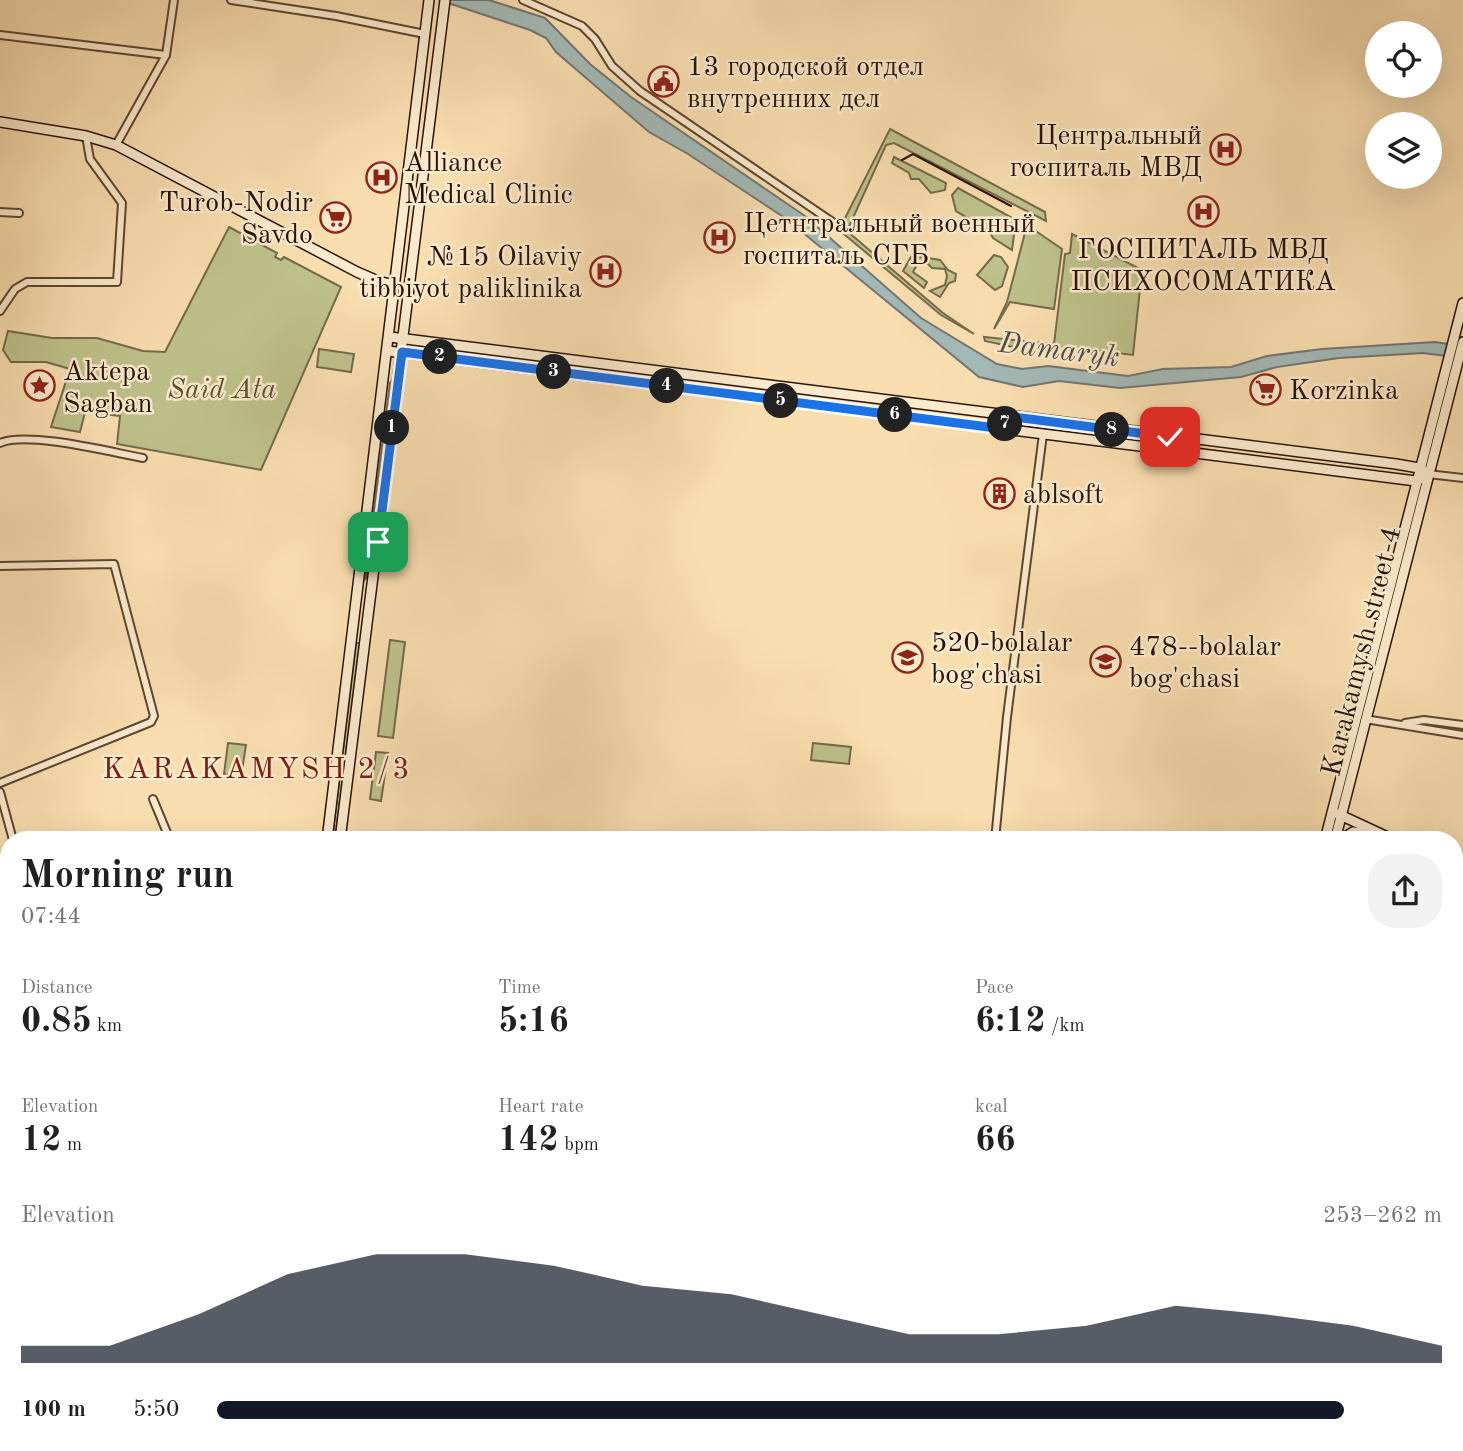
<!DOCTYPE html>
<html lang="en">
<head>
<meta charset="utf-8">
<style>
  :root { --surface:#fff; --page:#f2f2f2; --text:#202124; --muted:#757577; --accent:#111827 }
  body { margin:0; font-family:"Old Standard TT",serif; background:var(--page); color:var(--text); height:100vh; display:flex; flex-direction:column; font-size:26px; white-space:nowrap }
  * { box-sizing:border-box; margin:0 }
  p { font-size:23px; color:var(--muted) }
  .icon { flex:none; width:38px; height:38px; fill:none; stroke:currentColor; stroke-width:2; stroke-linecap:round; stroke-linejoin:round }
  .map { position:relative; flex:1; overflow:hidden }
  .panel { position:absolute; left:0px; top:831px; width:1463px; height:621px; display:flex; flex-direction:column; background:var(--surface); border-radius:28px 28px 0 0; box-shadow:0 7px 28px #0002 }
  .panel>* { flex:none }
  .buttons { position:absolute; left:1365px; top:21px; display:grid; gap:14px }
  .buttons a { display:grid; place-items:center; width:77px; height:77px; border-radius:50%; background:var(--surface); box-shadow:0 7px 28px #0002; font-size:35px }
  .pin { position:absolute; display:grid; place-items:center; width:60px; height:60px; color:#fff; margin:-30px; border-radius:14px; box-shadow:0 4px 10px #0006 }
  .km { position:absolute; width:35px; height:35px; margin:-18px; border-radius:50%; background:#222; color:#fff; font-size:19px; line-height:35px; text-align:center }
  .round { display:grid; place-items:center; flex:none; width:74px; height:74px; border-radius:28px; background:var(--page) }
  .summary { display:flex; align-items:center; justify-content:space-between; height:119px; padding:0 21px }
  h1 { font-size:38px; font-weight:800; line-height:52px }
  .metrics { display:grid; grid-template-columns:repeat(3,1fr); gap:10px; height:119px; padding:7px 21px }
  .metrics div { display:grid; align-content:center }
  .metrics b { font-size:35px; font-weight:800 }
  .metrics small { font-size:19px; font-weight:400 }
  .metrics p { font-size:19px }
  .chart { height:196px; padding:14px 21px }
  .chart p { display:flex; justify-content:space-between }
  .chart svg { width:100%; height:126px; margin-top:7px; fill:var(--accent); opacity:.7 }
  ul { padding:0 21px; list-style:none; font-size:23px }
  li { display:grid; grid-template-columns:112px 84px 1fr; align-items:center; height:52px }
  li i { height:18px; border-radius:9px; background:var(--accent) }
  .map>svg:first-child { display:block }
  .green { fill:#bec18b; stroke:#746a4a; stroke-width:2 }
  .water { fill:#a3b9b7; stroke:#737671; stroke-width:2 }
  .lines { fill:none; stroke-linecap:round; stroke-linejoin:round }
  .stream { stroke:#737671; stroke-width:2.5 }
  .street-casing { stroke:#5e4532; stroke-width:10 }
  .secondary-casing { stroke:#2a1208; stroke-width:12 }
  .street { stroke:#fbeacc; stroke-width:6 }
  .secondary { stroke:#fbeacc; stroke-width:9 }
  .tram { stroke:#2a1208; stroke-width:2 }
  .route-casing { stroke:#fff; stroke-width:14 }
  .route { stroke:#1a73e8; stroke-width:9 }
  .labels { text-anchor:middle; stroke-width:5; stroke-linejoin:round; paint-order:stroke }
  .poi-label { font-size:28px; fill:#2a1208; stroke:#fbeacc; text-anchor:start }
  .park-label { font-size:28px; font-style:italic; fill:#5e4f36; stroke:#fbeacc }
  .street-label { font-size:28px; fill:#2a1208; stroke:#fbeacc }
  .water-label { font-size:30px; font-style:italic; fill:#544c45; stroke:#fbeacc }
  .neighbourhood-label { font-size:30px; letter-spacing:2px; fill:#7a1f14; stroke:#fbeacc }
</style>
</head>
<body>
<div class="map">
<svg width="1463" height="1451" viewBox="0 0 1463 1451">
  <rect width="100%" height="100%" fill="#f9deb0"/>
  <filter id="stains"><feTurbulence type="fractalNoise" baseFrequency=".00286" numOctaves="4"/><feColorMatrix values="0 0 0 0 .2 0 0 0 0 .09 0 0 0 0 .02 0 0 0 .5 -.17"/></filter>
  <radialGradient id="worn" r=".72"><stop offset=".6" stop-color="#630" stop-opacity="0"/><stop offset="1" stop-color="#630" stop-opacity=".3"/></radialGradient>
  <g class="green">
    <polygon points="890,129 1045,212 1046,221 894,143 886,145 847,231 943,313 974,334 941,315 839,230"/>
    <polygon points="894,157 946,183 945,190 931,193 919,179 911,179 909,173 892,163"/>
    <polygon points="958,188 1016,220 1012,250 993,238 989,231 956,211 952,195"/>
    <polygon points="1027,225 1062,249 1054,309 1010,302 994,329 1007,302"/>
    <polygon points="229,227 277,253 275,257 281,260 284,257 341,287 261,470 117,444 120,416 85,412 80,432 51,427 70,369 46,362 11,362 3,350 8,331 52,338 97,338 143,351 165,352"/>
    <polygon points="1072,234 1142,270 1133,355 1092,350 1091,354 1028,350 985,341 984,337 1054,344 1065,254 1070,253"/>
    <polygon points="994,255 1001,257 1008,267 1002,286 995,290 977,275"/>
    <polygon points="916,256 940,260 948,270 956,274 955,281 949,283 940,297 930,291 945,285 947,276 945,269 932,268 925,261 918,263 913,272 927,282 924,288 903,271 911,257"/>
    <polygon points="319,349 354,354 351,372 317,367"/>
    <polygon points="393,379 367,577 365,579 390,383"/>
    <polygon points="390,640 405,642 393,738 378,736"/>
    <polygon points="356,643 360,643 335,840 332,840"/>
    <polygon points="228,743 246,745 241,777 224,774"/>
    <polygon points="813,743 851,747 849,764 811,760"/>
    <polygon points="376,752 388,753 381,801 370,799"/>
  </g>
  <polygon class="water" points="439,0 489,0 545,18 590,64 631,97 805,216 921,318 997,364 1022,369 1048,366 1128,376 1163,369 1231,367 1267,356 1322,349 1435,342 1463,346 1463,358 1423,353 1339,358 1277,367 1241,377 1120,388 1059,381 1023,387 979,377 785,218 688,154 649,132 556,52 546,38 530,30"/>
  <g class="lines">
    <g class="stream">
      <polyline points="0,1191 9,1192"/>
      <polyline points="1415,1444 1447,1451"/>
    </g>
    <defs>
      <g id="street">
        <polyline points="231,0 336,16 425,34"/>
        <polyline points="523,0 582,26 595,39 612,66 640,91 834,223"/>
        <polyline points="0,35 166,55"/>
        <polyline points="116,145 166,55 174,0"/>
        <polyline points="0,212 19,213"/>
        <polyline points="0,311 15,289 27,282 117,282 122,203 90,159 86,136"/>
        <path d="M0,443C28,431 110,452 143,458"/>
        <polyline points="1428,474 1463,478"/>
        <polyline points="0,566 114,564 154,716 151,722 0,783"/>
        <polyline points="1365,719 1463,735"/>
        <polyline points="1405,723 1424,720 1463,725"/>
        <polyline points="0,792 13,840"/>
        <polyline points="153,799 170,840"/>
        <polyline points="995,840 1007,717 1043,434"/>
        <polyline points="0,921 9,921"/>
        <polyline points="0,1100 9,1024"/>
        <polyline points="0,1206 9,1207"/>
        <polyline points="0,1346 9,1275"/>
        <polyline points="1454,1352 1463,1355"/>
        <polyline points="77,1451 78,1444"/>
        <polyline points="142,1451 143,1444"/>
        <polyline points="358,1451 359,1444"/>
        <polyline points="445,1451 446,1444"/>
        <polyline points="536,1451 537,1444"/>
        <polyline points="624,1451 625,1444"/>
        <polyline points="894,1451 895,1444"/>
        <polyline points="987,1451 988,1444"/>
        <polyline points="1078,1451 1079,1444"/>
      </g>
      <g id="secondary">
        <polyline points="0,122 86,136 116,145 357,272 380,282 396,285"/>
        <polyline points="390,337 1396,464 1419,468 1428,474"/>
        <polyline points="388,351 1416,481 1428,474"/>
        <polyline points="1338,814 1394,840"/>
        <polyline points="327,840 429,0"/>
        <polyline points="340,840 445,0"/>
        <polyline points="1325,840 1463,303"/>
        <polyline points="1335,840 1463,342"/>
        <polyline points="1340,840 1353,832 1373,835"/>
        <polyline points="1454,866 1463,870"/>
        <polyline points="0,1119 9,1120"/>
        <polyline points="0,1128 9,1129"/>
        <polyline points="249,1451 250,1444"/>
        <polyline points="1185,1451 1186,1444"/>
      </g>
    </defs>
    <use href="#street" class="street-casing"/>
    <use href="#secondary" class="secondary-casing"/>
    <use href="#street" class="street"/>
    <use href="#secondary" class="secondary"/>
    <polyline class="tram" points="902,160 913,154 1011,206"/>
  </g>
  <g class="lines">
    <defs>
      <polyline id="route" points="378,542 402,352 1004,429 1006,416 1170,437"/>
    </defs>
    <use href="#route" class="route-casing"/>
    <use href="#route" class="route"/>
  </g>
  <defs>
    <symbol id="civic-ring" viewBox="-11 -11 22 22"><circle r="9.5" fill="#fbeacc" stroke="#8f2418" stroke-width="1.5"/><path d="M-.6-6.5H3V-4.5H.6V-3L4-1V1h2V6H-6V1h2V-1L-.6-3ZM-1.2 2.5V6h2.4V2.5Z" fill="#8f2418"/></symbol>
    <symbol id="hospital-ring" viewBox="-11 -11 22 22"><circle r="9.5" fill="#fbeacc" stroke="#8f2418" stroke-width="1.5"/><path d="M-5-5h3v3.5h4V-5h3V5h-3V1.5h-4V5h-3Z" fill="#8f2418"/></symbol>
    <symbol id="supermarket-ring" viewBox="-11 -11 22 22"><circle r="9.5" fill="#fbeacc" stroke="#8f2418" stroke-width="1.5"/><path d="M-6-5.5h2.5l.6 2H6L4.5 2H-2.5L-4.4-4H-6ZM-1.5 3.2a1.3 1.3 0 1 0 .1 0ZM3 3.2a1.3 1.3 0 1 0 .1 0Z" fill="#8f2418"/></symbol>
    <symbol id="sight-ring" viewBox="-11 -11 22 22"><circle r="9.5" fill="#fbeacc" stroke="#8f2418" stroke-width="1.5"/><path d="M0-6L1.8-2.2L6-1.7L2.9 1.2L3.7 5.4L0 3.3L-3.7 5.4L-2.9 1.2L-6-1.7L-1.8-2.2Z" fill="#8f2418"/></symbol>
    <symbol id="building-ring" viewBox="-11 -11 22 22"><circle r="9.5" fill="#fbeacc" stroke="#8f2418" stroke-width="1.5"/><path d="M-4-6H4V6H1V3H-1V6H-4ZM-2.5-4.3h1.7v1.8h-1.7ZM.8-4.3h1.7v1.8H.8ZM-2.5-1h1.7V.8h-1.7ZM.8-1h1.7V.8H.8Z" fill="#8f2418"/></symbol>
    <symbol id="school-ring" viewBox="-11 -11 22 22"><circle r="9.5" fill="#fbeacc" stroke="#8f2418" stroke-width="1.5"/><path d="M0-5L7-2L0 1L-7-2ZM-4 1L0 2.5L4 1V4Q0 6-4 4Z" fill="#8f2418"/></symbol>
  </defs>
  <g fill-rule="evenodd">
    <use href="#civic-ring" x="646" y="64" width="35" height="35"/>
    <use href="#hospital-ring" x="1208" y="132" width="35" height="35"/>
    <use href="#hospital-ring" x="364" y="160" width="35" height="35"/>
    <use href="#hospital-ring" x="1186" y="194" width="35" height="35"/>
    <use href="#supermarket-ring" x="318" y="200" width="35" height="35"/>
    <use href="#hospital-ring" x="702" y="220" width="35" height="35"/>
    <use href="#hospital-ring" x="588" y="254" width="35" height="35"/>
    <use href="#sight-ring" x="22" y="368" width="35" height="35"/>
    <use href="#supermarket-ring" x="1248" y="372" width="35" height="35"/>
    <use href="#building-ring" x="982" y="476" width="35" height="35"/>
    <use href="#school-ring" x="890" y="640" width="35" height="35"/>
    <use href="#school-ring" x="1088" y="644" width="35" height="35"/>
  </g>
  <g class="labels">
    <g class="poi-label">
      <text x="687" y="75">13 городской отдел<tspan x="687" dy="32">внутренних дел</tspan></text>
      <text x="1202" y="144" text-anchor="end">Центральный<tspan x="1202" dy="32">госпиталь МВД</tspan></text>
      <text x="404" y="171">Alliance<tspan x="404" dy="32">Medical Clinic</tspan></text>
      <text x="313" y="211" text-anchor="end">Turob-Nodir<tspan x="313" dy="32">Savdo</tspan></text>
      <text x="743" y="232">Цетнтральный военный<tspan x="743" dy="32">госпиталь СГБ</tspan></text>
      <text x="1203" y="258" text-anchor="middle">ГОСПИТАЛЬ МВД<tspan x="1203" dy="32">ПСИХОСОМАТИКА</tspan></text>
      <text x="582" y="265" text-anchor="end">№15 Oilaviy<tspan x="582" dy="32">tibbiyot paliklinika</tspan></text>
      <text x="63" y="380">Aktepa<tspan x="63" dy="32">Sagban</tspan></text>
      <text x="1289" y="399">Korzinka</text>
      <text x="1023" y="503">ablsoft</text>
      <text x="931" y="651">520-bolalar<tspan x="931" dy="32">bog'chasi</tspan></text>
      <text x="1129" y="655">478--bolalar<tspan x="1129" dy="32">bog'chasi</tspan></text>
    </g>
    <g class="park-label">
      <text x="222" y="398">Said Ata</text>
    </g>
    <g class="street-label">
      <text transform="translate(1360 651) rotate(-76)" y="10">Karakamysh street-4</text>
    </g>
    <g class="water-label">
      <text transform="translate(1059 349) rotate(7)" y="10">Damaryk</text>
    </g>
    <g class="neighbourhood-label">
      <text x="257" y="778">KARAKAMYSH 2/3</text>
    </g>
  </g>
  <rect width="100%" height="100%" filter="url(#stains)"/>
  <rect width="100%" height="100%" fill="url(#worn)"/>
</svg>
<div class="buttons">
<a><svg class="icon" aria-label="locate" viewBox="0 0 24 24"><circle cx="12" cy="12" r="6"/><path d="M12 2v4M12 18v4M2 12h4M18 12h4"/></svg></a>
<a><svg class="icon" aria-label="layers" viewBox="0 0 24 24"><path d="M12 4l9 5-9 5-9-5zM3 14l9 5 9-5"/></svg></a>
</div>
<div class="pin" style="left:378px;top:542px;background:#1e9e55"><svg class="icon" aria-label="arrive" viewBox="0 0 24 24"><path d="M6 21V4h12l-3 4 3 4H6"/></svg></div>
<div class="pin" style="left:1170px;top:437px;background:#d93025"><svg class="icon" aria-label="check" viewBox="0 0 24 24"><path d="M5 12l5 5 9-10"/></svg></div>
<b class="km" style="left:392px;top:428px">1</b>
<b class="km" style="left:440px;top:357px">2</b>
<b class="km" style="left:554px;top:372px">3</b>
<b class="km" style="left:667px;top:386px">4</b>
<b class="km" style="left:781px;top:401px">5</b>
<b class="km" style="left:895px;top:415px">6</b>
<b class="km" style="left:1005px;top:424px">7</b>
<b class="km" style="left:1112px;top:430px">8</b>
<section class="panel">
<div class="summary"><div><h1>Morning run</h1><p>07:44</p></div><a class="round"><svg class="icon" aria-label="share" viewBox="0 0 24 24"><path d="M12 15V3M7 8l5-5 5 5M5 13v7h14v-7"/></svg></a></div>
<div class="metrics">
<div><p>Distance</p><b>0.85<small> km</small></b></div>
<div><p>Time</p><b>5:16</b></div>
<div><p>Pace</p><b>6:12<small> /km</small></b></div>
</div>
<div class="metrics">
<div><p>Elevation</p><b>12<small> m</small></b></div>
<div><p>Heart rate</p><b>142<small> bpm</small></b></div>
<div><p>kcal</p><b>66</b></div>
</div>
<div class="chart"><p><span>Elevation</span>253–262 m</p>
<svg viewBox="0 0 160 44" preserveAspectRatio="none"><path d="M0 44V38L10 38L20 27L30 13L40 6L50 6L60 10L70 17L80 20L90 27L100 34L110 34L120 31L130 24L140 27L150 31L160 38V44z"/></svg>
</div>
<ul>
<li><b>100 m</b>5:50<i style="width:92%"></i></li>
</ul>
</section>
</div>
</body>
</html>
